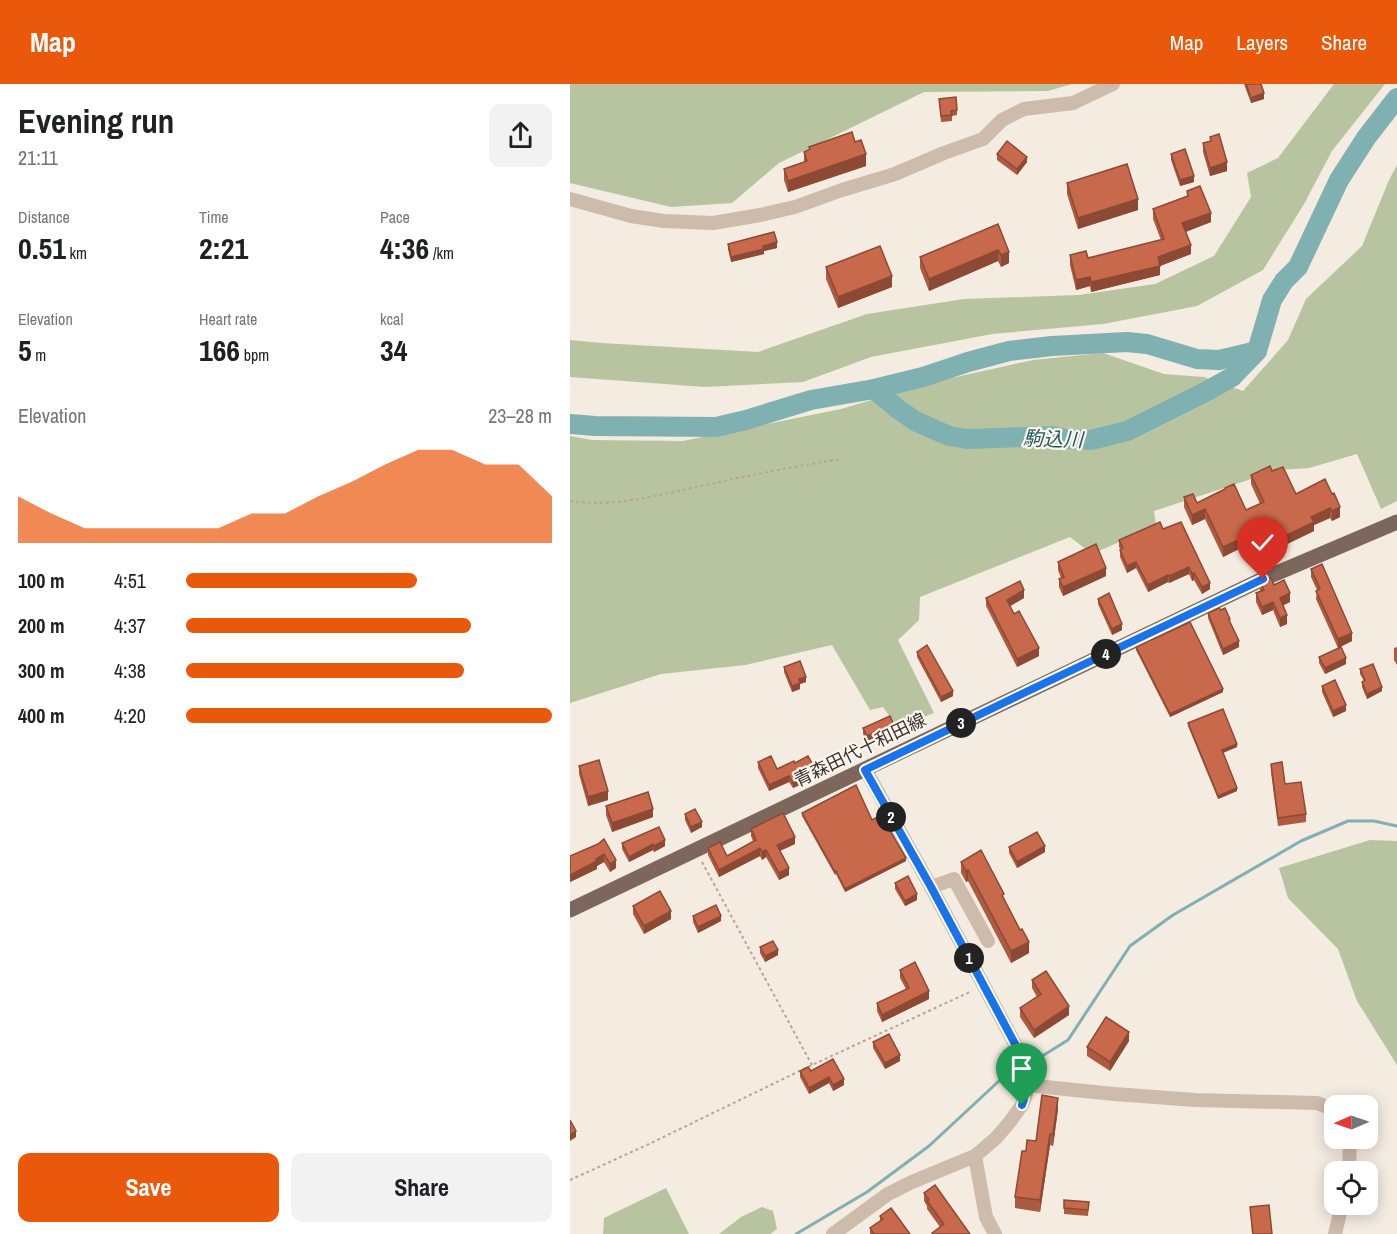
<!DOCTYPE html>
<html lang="en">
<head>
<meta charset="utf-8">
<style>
  :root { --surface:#fff; --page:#f2f2f2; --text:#202124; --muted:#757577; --accent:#ea580c }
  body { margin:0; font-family:"Archivo Narrow","Noto Sans JP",sans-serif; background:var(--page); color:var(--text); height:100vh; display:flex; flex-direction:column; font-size:22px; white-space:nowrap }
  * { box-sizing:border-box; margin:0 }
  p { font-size:20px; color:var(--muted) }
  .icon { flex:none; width:33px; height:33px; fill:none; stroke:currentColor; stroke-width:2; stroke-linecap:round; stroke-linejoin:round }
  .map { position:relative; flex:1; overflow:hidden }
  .details { display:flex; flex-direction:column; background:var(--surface); width:570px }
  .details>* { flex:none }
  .needle { width:39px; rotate:268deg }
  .fabs { position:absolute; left:754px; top:1011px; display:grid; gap:12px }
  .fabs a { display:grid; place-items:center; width:54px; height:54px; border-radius:12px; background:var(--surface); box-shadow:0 3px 15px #0003; font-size:30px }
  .pin { position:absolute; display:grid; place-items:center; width:51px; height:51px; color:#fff; margin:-62px -26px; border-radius:50% 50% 50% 0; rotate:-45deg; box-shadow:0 0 6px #0007 }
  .pin .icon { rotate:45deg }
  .km { position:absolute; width:30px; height:30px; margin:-15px; border-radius:50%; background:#222; color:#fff; font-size:16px; line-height:30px; text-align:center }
  .round { display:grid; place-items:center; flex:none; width:63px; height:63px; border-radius:12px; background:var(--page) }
  .head { display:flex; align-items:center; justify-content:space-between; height:102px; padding:0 18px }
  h1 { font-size:33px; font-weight:700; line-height:45px }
  .figures { display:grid; grid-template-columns:repeat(3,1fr); gap:9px; height:102px; padding:6px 18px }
  .figures div { display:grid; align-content:center }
  .figures b { font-size:30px; font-weight:700 }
  .figures small { font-size:16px; font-weight:400 }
  .figures p { font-size:16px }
  .chart { height:168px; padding:12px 18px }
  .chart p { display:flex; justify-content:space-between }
  .chart svg { width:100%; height:108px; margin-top:6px; fill:var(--accent); opacity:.7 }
  .action { display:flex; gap:12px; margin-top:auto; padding:12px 18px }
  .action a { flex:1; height:69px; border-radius:12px; background:var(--accent); color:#fff; font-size:24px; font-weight:700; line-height:69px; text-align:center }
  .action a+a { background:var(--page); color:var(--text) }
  ul { padding:0 18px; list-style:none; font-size:20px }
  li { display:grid; grid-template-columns:96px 72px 1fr; align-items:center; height:45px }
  li i { height:15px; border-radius:8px; background:var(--accent) }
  header { display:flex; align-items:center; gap:36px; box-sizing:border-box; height:84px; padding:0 30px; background:var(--accent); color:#fff }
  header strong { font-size:28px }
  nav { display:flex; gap:33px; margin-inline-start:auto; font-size:21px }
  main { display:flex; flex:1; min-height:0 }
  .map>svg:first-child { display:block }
  .green { fill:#b8c4a0 }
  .water { fill:#7fb0b2 }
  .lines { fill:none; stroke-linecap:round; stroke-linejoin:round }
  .stream { stroke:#7fb0b2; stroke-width:3 }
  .river { stroke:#7fb0b2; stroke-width:20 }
  .path { stroke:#b9a596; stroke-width:2; stroke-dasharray:3 3; stroke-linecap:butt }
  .minor { stroke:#cdbbac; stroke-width:14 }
  .major { stroke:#7d675c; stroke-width:15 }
  .wall { fill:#ac5a40 }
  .shaded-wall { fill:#8c4a34 }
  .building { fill:#c8694b; stroke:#8c4a34; stroke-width:1.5 }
  .route-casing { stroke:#fff; stroke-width:12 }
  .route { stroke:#1a73e8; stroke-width:8 }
  .labels { text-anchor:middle; stroke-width:4.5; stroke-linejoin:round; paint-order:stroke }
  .street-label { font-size:18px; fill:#3b302b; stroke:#fbf5ee }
  .water-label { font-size:20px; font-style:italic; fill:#1f5a5e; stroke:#fbf5ee }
</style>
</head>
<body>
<header>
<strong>Map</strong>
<nav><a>Map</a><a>Layers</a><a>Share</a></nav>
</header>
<main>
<section class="details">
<div class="head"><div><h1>Evening run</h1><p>21:11</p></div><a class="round"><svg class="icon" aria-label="share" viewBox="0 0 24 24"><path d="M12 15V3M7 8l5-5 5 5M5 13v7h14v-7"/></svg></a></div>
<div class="figures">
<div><p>Distance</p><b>0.51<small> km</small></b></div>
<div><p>Time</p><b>2:21</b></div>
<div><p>Pace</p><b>4:36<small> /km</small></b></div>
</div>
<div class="figures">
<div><p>Elevation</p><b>5<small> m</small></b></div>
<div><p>Heart rate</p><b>166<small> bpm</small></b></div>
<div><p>kcal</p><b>34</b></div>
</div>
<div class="chart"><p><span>Elevation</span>23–28 m</p>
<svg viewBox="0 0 160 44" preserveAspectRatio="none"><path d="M0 44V25L10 32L20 38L30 38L40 38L50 38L60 38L70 32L80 32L90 25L100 19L110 12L120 6L130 6L140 12L150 12L160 25V44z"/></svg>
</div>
<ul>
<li><b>100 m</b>4:51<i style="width:63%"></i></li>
<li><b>200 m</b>4:37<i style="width:78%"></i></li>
<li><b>300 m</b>4:38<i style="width:76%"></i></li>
<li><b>400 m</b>4:20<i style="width:100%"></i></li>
</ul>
<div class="action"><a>Save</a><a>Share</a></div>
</section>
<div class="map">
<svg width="827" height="1150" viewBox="0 0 827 1150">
  <rect width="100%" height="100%" fill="#f4ebe1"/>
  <g class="green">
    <polygon points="0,0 502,0 478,7 354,8 209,79 162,119 101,123 0,99"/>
    <polygon points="764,0 815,0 762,67 734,120 693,186 627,222 533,240 422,250 301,273 233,298 135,303 0,293 0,256 31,259 188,268 297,230 394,215 509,211 585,200 644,172 681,113 677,89 708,74"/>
    <polygon points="827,81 827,417 811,425 787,370 739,384 709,386 584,427 586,442 522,470 500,453 350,513 349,536 328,556 364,629 327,643 313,623 300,626 262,561 175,581 91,590 0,619 0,352 22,356 113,357 271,325 359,299 463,276 533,269 594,290 634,293 673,307 718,256 736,215 792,162 819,96"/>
    <polygon points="800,756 827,757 827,981 787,917 768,865 718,814 709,784"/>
    <polygon points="96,1104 119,1150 33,1150 34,1134"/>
    <polygon points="192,1123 203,1127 207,1145 200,1150 149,1150 171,1133"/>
  </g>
  <polygon class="water" points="0,334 11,335 49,346 0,345"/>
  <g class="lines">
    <g class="stream">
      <polyline points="469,974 498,956 560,862 603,831 731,757 778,737 804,737 827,742"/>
      <polyline points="226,1150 297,1108 359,1062 443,984"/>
    </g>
    <g class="river">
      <polyline points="304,305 328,325 345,337 379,352 397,355 483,352 496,355 521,356 557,347 639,306 662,293 687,267 702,216 714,197 728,183 769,96 796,54 827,14"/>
      <polyline points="0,340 25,342 146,343 176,336 241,316 304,305 353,293 398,278 439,267 482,262 557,258 577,260 627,275 649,276 687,267"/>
    </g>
    <g class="path">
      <path d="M0,417C46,424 92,410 136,401C181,391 226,382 271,375"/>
      <polyline points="132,778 242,981"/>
      <polyline points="0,1096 79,1060 242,981 402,907"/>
    </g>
    <g class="minor">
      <polyline points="0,115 61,132 94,137 143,139 190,131 225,123 272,106 325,90 374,69 413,55 432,36 454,25 503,19 543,0"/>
      <polyline points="361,803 384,795 418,857"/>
      <polyline points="456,1001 544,1010 625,1016 747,1019 765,1026"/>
      <polyline points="405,1072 416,1133 425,1150"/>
      <polyline points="779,1088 780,1054"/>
      <polyline points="263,1150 318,1110 342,1098 405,1072 426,1054 439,1039 452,1021 456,1010 456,988 452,973 361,803 295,685"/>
      <polyline points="765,1150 770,1129 774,1120"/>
    </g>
    <polyline class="major" points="0,826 693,495 827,438"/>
  </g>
  <g class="wall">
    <polygon points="674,0 691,0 694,15 681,19"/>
    <polygon points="369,15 387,26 387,31 382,32 382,37 371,38"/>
    <polygon points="640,53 657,87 640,92 633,68 633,59 640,57"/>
    <polygon points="285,58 296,82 218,108 214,96 214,85 234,78 234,68 239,66 239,63"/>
    <polygon points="427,70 457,78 447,91 427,76"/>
    <polygon points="601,70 624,98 610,102 601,76"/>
    <polygon points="497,99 568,126 508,145 497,110"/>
    <polygon points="617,107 641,138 616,148 621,170 590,182 590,191 521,208 520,202 506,206 500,181 500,171 518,174 591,156 583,135 583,125 617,112"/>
    <polygon points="428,140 439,179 431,183 428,177 359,207 350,184 350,173"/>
    <polygon points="158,160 207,164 194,167 194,170 161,178 158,165"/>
    <polygon points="256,183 322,203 268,224 256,195"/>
    <polygon points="702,387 726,410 755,395 770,433 762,437 760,434 744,441 744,447 711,463 707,455 694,461 693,458 679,465 677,461 653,473 635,435 622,441 614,423 614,413 627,419 655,406 655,404 676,426 690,420 681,400 681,391"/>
    <polygon points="593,445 640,505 632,510 624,496 622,497 619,490 599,499 598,498 578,508 566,484 557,489 550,473 550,466 551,466 549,463 549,456"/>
    <polygon points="488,478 536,492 493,512 489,503 489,495 491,494 488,486"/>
    <polygon points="741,485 782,557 768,564 746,515 747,506 741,493"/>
    <polygon points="690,498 704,501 720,518 713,521 717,540 710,543 703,526 692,531 686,518 686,509 690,507"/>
    <polygon points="416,514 454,514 440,522 469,572 447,583 416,522"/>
    <polygon points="528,515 552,546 542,551 528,520"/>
    <polygon points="638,529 660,539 669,563 653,571 638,534"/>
    <polygon points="566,563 653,608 600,633 566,566"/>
    <polygon points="827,563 827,581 824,576 824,564"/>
    <polygon points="347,568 383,612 371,618 347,573"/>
    <polygon points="749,573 776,580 755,590 749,579"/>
    <polygon points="214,583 236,598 230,600 230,605 222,608 214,588"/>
    <polygon points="790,585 812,607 797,615 792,603 792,598 794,597 790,590"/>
    <polygon points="752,602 776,627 763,633 752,608"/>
    <polygon points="618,639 667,663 653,669 667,707 648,715 618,642"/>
    <polygon points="293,644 324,646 321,648 321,654 311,659 309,655 305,657 304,654 297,657 293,650"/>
    <polygon points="188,678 207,685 225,679 244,688 232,695 232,700 223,704 219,698 199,707 188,684"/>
    <polygon points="701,680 736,730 736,738 708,742 701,688"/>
    <polygon points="9,682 38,716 18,722 9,690"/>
    <polygon points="36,722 83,733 42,748 36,731"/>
    <polygon points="232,729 302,736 336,777 275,808 266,790 265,791 232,732"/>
    <polygon points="115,730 132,743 121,749 115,736"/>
    <polygon points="181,745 225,760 210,767 219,791 209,796 196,773 192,776 190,772 149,793 138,771 138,764 157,772 183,757 181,752"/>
    <polygon points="52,759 95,762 84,768 83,766 59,778 52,765"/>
    <polygon points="28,760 46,784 40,788 34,778 27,782 27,785 0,798 0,771 0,772"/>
    <polygon points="439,763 475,768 447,784 439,769"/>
    <polygon points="391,778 434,815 459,869 441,879 398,797 396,798 391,789"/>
    <polygon points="325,799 347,816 335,822 325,805"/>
    <polygon points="63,822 101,835 74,850 63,830"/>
    <polygon points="123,832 151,837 128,849 123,838"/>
    <polygon points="190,863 208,871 195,878 190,869"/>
    <polygon points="330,886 359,915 312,938 307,927 307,919 336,905 330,894"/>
    <polygon points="462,896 499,931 464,954 450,933 450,924 467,913 462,904"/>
    <polygon points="559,957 540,987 517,972 517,963"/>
    <polygon points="303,958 330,977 315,985 303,964"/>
    <polygon points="263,975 274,1001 263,1007 259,999 239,1010 230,993 230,987 241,987"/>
    <polygon points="488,1025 483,1062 480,1061 470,1128 445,1124 445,1113 456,1067 466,1057"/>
    <polygon points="354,1109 400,1150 362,1150 362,1149 370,1143 357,1125 357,1122 354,1117"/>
    <polygon points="494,1116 519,1118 518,1132 494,1130"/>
    <polygon points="680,1123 702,1150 682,1150"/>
    <polygon points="310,1132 340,1150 300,1150 300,1144 310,1137"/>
  </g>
  <g class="shaded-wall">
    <polygon points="694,9 694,15 681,19 681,14"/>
    <polygon points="296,70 296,82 218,108 218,97"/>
    <polygon points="457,73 457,78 447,91 447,85"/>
    <polygon points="657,78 657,87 640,92 640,84"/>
    <polygon points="624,92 624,98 610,102 610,96"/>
    <polygon points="568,115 568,126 508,145 508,134"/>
    <polygon points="641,129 641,138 612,149 612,139"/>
    <polygon points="207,158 207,164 194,167 194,170 161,178 161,173"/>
    <polygon points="621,161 621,170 590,182 590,191 521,208 521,198"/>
    <polygon points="428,166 428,177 359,207 359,195"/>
    <polygon points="439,168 439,179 431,183 431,171"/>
    <polygon points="322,192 322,203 268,224 268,213"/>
    <polygon points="520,193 520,202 506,206 506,196"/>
    <polygon points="770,423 770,433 762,437 762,427"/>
    <polygon points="760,424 760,434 744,441 744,447 711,463 711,454 741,433"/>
    <polygon points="635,425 635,435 622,441 622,431"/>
    <polygon points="707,446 707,455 694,461 694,452"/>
    <polygon points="693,449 693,458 679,465 679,455"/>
    <polygon points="677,452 677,461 653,473 653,463"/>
    <polygon points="566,478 566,484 557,489 557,482"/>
    <polygon points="619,483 619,490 599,499 599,492"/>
    <polygon points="536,484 536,492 493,512 493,503"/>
    <polygon points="624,489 624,496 622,497 622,490"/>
    <polygon points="598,491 598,498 578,508 578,501"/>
    <polygon points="640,499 640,505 632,510 632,503"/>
    <polygon points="454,506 454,514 437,524 437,516"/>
    <polygon points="720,509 720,518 710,523 710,514"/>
    <polygon points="703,518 703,526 692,531 692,523"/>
    <polygon points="717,531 717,540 710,543 710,534"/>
    <polygon points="552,540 552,546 542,551 542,545"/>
    <polygon points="782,549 782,557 768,564 768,555"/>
    <polygon points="669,557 669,563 653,571 653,565"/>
    <polygon points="469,564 469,572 447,583 447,575"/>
    <polygon points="776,574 776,580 755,590 755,584"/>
    <polygon points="236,593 236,598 230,600 230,605 222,608 222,602 229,595"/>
    <polygon points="812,603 812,607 797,615 797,610"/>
    <polygon points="653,605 653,608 600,633 600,630"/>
    <polygon points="383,607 383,612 371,618 371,613"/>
    <polygon points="776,621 776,627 763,633 763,627"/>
    <polygon points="324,641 324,646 319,649 319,643"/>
    <polygon points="321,648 321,654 311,659 311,653"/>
    <polygon points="304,649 304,654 297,657 297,652"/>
    <polygon points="309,650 309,655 305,657 305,652"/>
    <polygon points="667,660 667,663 652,669 652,666"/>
    <polygon points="244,683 244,688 232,695 232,700 223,704 223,699 230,691"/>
    <polygon points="219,692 219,698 199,707 199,701"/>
    <polygon points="667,704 667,707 648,715 648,712"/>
    <polygon points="38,707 38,716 18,722 18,713"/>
    <polygon points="83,725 83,733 42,748 42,739"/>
    <polygon points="132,738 132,743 121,749 121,743"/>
    <polygon points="225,753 225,760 207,768 207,761"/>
    <polygon points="95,756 95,762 84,768 84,762"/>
    <polygon points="83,760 83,766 59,778 59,773"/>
    <polygon points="475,762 475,768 447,784 447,778"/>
    <polygon points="190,764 190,772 149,793 149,786"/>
    <polygon points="196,766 196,773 192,776 192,768"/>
    <polygon points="34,770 34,778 27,782 27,785 0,798 0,791"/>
    <polygon points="336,774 336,777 275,808 275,805"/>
    <polygon points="46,776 46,784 40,788 40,780"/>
    <polygon points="219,784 219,791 209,796 209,789"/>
    <polygon points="398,786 398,797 396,798 396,787"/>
    <polygon points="347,810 347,816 335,822 335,817"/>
    <polygon points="101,827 101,835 74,850 74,842"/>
    <polygon points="151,832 151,837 128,849 128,843"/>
    <polygon points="459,858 459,869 441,879 441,867"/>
    <polygon points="208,866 208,871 195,878 195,872"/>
    <polygon points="359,907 359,915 312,938 312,931"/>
    <polygon points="499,922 499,931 464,954 464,946"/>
    <polygon points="559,948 559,957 540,987 540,978"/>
    <polygon points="330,971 330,977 315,985 315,979"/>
    <polygon points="259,993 259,999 239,1010 239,1004"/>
    <polygon points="274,995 274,1001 263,1007 263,1001"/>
    <polygon points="488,1014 488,1025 483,1062 483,1050"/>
    <polygon points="6,1047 6,1053 0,1057 0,1051"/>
    <polygon points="480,1050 480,1061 470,1128 470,1116"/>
  </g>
  <g class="building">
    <polygon points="676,0 691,0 694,9 681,14"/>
    <polygon points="386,13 387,26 381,27 382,31 371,32 369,15"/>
    <polygon points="282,48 285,58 291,56 296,70 218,97 214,85 237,77 234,68 240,65 239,63"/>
    <polygon points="649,50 657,78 640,84 633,59 641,57 640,53"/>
    <polygon points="437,57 457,73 447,85 427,70"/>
    <polygon points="615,65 624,92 610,96 601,70"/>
    <polygon points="557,80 568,115 508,134 497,99"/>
    <polygon points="630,102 641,129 612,139 621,161 588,173 590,182 521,198 520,193 506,196 500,171 516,167 518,174 594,155 583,125 618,112 617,107"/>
    <polygon points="428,140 439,168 431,171 428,166 359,195 350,173"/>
    <polygon points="204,148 207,158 193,162 194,165 161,173 158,160"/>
    <polygon points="310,162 322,192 268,213 256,183"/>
    <polygon points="700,382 702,387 713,383 726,410 755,395 762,410 764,409 770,423 762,427 760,424 741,433 744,438 711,454 707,446 694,452 693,449 679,455 677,452 653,463 635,425 622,431 614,413 623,410 627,419 655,405 655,404 664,400 676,426 694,418 681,391"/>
    <polygon points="590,438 593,445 611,438 640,499 632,503 624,489 622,490 619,483 599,492 598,491 578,501 566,478 557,482 550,466 553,464 549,456"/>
    <polygon points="526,460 536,484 493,503 489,495 494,493 488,478"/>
    <polygon points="752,480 782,549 768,555 746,507 750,505 741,485"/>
    <polygon points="701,494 704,501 714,496 720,509 710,514 717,531 710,534 703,518 692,523 686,509 694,506 690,498"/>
    <polygon points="450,497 454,506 437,516 444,530 449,527 469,564 447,575 416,514"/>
    <polygon points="539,509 552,540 542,545 528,515"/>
    <polygon points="649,524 651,526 655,524 660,535 659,536 669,557 653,565 638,529"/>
    <polygon points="620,538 653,605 600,630 566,563"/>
    <polygon points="357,561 383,607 371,613 347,568"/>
    <polygon points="771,563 776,574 755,584 749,573"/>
    <polygon points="230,577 236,593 229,595 230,599 222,602 214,583"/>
    <polygon points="803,580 812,603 797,610 792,598 795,596 790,585"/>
    <polygon points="765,596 776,621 763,627 752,602"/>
    <polygon points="653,625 667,660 652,666 667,704 648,712 618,639"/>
    <polygon points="320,632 324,641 319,643 321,648 311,653 309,650 305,652 304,649 297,652 293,644"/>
    <polygon points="201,672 207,685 224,677 225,679 238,672 244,683 230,691 232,695 223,699 219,692 199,701 188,678"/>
    <polygon points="29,676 38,707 18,713 9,682"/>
    <polygon points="712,678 715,700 731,698 736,730 708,734 701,680"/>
    <polygon points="286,701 302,736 311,731 336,774 275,805 266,787 265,788 232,729"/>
    <polygon points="78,708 83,725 42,739 36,722"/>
    <polygon points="125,725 132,738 121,743 115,730"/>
    <polygon points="213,729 225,753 207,761 219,784 209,789 196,766 192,768 190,764 149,786 138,764 150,758 157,772 186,756 181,745"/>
    <polygon points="89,743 95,756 84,762 83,760 59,773 52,759"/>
    <polygon points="467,748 475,762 447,778 439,763"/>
    <polygon points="34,755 46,776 40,780 34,770 26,775 27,777 0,791 0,771 0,772 28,760"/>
    <polygon points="411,766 434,810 432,811 450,846 452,845 459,858 441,867 398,786 396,787 391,778"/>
    <polygon points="338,792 347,810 335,817 325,799"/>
    <polygon points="90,807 101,827 74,842 63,822"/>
    <polygon points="146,821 151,832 128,843 123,832"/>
    <polygon points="203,857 208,866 195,872 190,863"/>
    <polygon points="345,878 359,907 312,931 307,919 339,904 330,886"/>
    <polygon points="476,887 499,922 464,946 450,924 471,910 462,896"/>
    <polygon points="536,933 559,948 540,978 517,963"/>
    <polygon points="319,950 330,971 315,979 303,958"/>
    <polygon points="263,975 274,995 263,1001 259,993 239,1004 230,987 238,983 241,987"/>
    <polygon points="472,1011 488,1014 483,1050 480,1050 470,1116 445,1113 452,1067 456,1067 457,1056 466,1057"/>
    <polygon points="0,1036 6,1047 0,1051"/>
    <polygon points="365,1101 400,1150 363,1150 362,1149 374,1140 357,1117 359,1116 354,1109"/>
    <polygon points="494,1116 519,1118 518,1126 494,1124"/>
    <polygon points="699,1121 702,1150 683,1150 680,1123"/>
    <polygon points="321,1124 340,1150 304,1150 300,1144 313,1135 310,1132"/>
  </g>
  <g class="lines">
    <defs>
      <path id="route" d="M452,1021C458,1004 456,990 452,973L361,803L295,686L456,608L693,495"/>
    </defs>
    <use href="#route" class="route-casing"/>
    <use href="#route" class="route"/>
  </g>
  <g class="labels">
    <g class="street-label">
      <text transform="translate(290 666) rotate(-26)" y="6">青森田代十和田線</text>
    </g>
    <g class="water-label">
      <text transform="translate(483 355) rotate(2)" y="7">駒込川</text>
    </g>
  </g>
</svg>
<div class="fabs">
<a><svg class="needle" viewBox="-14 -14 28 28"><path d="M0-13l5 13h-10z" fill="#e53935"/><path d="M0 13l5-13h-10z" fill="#757577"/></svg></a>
<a><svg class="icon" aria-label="locate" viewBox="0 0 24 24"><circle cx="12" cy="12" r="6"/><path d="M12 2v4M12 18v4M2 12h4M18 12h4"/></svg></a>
</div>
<div class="pin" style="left:452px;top:1021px;background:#1e9e55"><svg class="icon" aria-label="arrive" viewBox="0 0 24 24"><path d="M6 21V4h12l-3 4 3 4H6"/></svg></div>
<div class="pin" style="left:693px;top:495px;background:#d93025"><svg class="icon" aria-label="check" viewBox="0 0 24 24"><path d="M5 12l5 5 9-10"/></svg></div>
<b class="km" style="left:399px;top:874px">1</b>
<b class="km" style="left:321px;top:733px">2</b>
<b class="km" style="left:391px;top:639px">3</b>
<b class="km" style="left:536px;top:570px">4</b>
</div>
</main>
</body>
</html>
